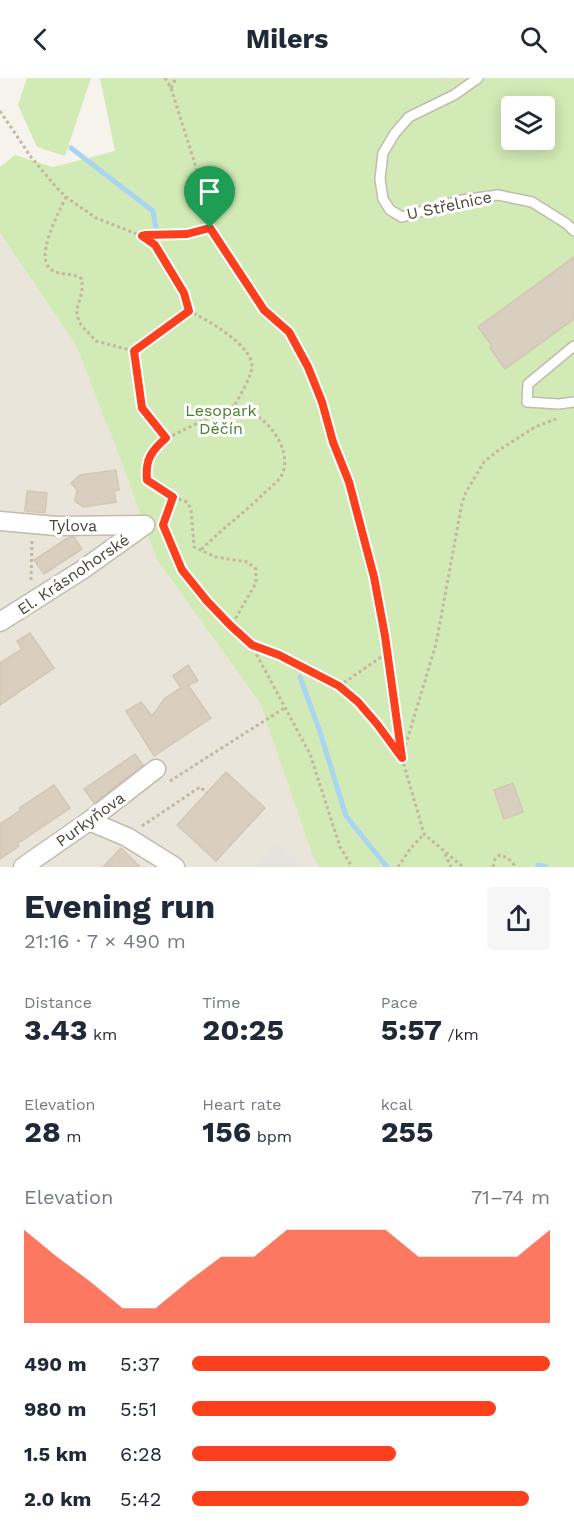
<!DOCTYPE html>
<html lang="en">
<head>
<meta charset="utf-8">
<style>
  :root { --surface:#fff; --page:#f6f6f7; --text:#1f2937; --muted:#747a83; --accent:#fc3f1d }
  body { margin:0; font-family:"Work Sans",sans-serif; background:var(--page); color:var(--text); height:100vh; display:flex; flex-direction:column; font-size:22px; white-space:nowrap }
  * { box-sizing:border-box; margin:0 }
  p { font-size:20px; color:var(--muted) }
  .icon { flex:none; width:33px; height:33px; fill:none; stroke:currentColor; stroke-width:2; stroke-linecap:round; stroke-linejoin:round }
  .map { position:relative; height:789px; overflow:hidden }
  .side { display:flex; flex-direction:column; background:var(--surface); flex:1 }
  .side>* { flex:none }
  .fabs { position:absolute; left:501px; top:18px; display:grid; gap:12px }
  .fabs a { display:grid; place-items:center; width:54px; height:54px; border-radius:6px; background:var(--surface); box-shadow:0 3px 15px #0003; font-size:30px }
  .pin { position:absolute; display:grid; place-items:center; width:51px; height:51px; color:#fff; margin:-62px -26px; border-radius:50% 50% 50% 0; rotate:-45deg; box-shadow:0 0 6px #0007 }
  .pin .icon { rotate:45deg }
  .round { display:grid; place-items:center; flex:none; width:63px; height:63px; border-radius:6px; background:var(--page) }
  .summary { display:flex; align-items:center; justify-content:space-between; height:102px; padding:0 24px }
  h1 { font-size:33px; font-weight:700; line-height:45px }
  .metrics { display:grid; grid-template-columns:repeat(3,1fr); gap:9px; height:102px; padding:6px 24px }
  .metrics div { display:grid; align-content:center }
  .metrics b { font-size:30px; font-weight:700 }
  .metrics small { font-size:16px; font-weight:400 }
  .metrics p { font-size:16px }
  .chart { height:168px; padding:12px 24px }
  .chart p { display:flex; justify-content:space-between }
  .chart svg { width:100%; height:108px; margin-top:6px; fill:var(--accent); opacity:.7 }
  ul { padding:0 24px; list-style:none; font-size:20px }
  li { display:grid; grid-template-columns:96px 72px 1fr; align-items:center; height:45px }
  li i { height:15px; border-radius:8px; background:var(--accent) }
  header { display:flex; justify-content:space-between; align-items:center; height:78px; padding:0 24px; background:var(--surface); font-size:27px; font-weight:700 }
  .map>svg:first-child { display:block }
  .residential { fill:#eae5da }
  .industrial { fill:#e6e2dd }
  .green { fill:#d2eab5; fill-rule:evenodd }
  .lines { fill:none; stroke-linecap:round; stroke-linejoin:round }
  .stream { stroke:#a9d4f2; stroke-width:5 }
  .building { fill:#d8cfc1; stroke:#d3c7b4; stroke-width:1.5 }
  .service-casing { stroke:#c2bbae; stroke-width:12 }
  .minor-casing { stroke:#c2bbae; stroke-width:21 }
  .path { stroke:#c4b79f; stroke-width:3; stroke-dasharray:3 3; stroke-linecap:butt }
  .service { stroke:#fff; stroke-width:9 }
  .minor { stroke:#fff; stroke-width:18 }
  .route-casing { stroke:#fff; stroke-width:12 }
  .route { stroke:#fc3f1d; stroke-width:8 }
  .labels { text-anchor:middle; stroke-width:6; stroke-linejoin:round; paint-order:stroke }
  .street-label { font-size:16px; fill:#4b4439; stroke:#fff }
  .park-label { font-size:16px; fill:#4a7f2a; stroke:#fff }
</style>
</head>
<body>
<header><svg class="icon" aria-label="back" viewBox="0 0 24 24"><path d="M15 5l-7 7 7 7"/></svg>Milers<svg class="icon" aria-label="search" viewBox="0 0 24 24"><circle cx="10" cy="10" r="6"/><path d="M15 15l6 6"/></svg></header>
<div class="map">
<svg width="574" height="789" viewBox="0 0 574 789">
  <rect width="100%" height="100%" fill="#f6f3ec"/>
  <polygon class="residential" points="0,155 76,267 120,380 157,482 260,625 313,779 320,789 0,789"/>
  <polygon class="industrial" points="276,764 303,789 253,789"/>
  <g class="green">
    <polygon points="27,0 91,0 65,78 37,69 18,27"/>
    <path d="M100,0H574V789H320L313,779L260,625L157,482L120,380L76,267L0,155V89L15,77L53,89L115,73ZM512,28H544V62H512Z"/>
  </g>
  <g class="lines">
    <g class="stream">
      <polyline points="71,70 153,133 157,156"/>
      <polyline points="300,599 320,654 346,738 387,789"/>
      <polyline points="538,787 546,789"/>
    </g>
  </g>
  <g class="building">
    <polygon points="574,179 574,241 505,291 490,270 492,268 478,249"/>
    <polygon points="116,392 119,412 114,413 116,424 83,429 75,423 77,412 71,405 80,397"/>
    <polygon points="27,413 47,415 45,435 25,433"/>
    <polygon points="69,459 74,459 82,471 44,496 34,482"/>
    <polygon points="30,555 54,590 0,627 0,585 22,571 17,563"/>
    <polygon points="188,587 198,603 188,607 211,640 154,678 126,633 141,624 152,638 165,620 181,610 173,598"/>
    <polygon points="135,676 143,687 94,725 84,711"/>
    <polygon points="226,694 265,730 216,783 177,747"/>
    <polygon points="513,705 523,734 504,741 494,712"/>
    <polygon points="54,707 70,730 17,766 19,768 0,781 0,746 21,732 19,730"/>
    <polygon points="121,770 140,789 103,789"/>
  </g>
  <g class="lines">
    <defs>
      <g id="service">
        <polyline points="478,0 454,17 409,39 395,55 383,75 380,101 383,121 390,132 402,139 462,122 498,117 532,124 567,146 574,153"/>
        <polyline points="574,268 528,306 527,324 559,326 574,324"/>
      </g>
      <g id="minor">
        <polyline points="0,443 56,448 145,447"/>
        <polyline points="0,544 82,492 145,447"/>
        <polyline points="89,743 127,759 175,789"/>
        <polyline points="23,789 89,743 156,691"/>
      </g>
    </defs>
    <use href="#service" class="service-casing"/>
    <use href="#minor" class="minor-casing"/>
    <g class="path">
      <polyline points="165,0 171,10 210,134 211,150 264,232 289,254 308,289 322,323 333,364 349,404 374,499 385,558 402,680 424,756 463,789"/>
      <polyline points="171,10 176,0"/>
      <polyline points="0,33 31,79 56,109 66,119 96,140 142,158 187,156 211,150"/>
      <path d="M66,119C59,134 33,181 52,192C61,198 73,194 82,201V214L77,231V238L81,247L96,263L134,273L142,330L167,360C152,373 145,382 147,402L173,419L163,447L182,492L206,523L252,568L310,676L340,769L352,789"/>
      <path d="M142,158L155,167L184,215L189,233C206,241 252,267 252,288C252,298 240,317 235,327"/>
      <polyline points="135,273 189,233"/>
      <path d="M167,360L235,327C242,330 249,333 256,337C274,349 294,378 280,400C276,405 271,409 266,413C246,434 221,451 201,472"/>
      <polyline points="173,419 187,424 191,431 194,469 216,479 247,484 256,491 256,505 231,548"/>
      <polyline points="31,502 32,463"/>
      <path d="M254,568C287,579 332,599 357,623C374,640 387,660 401,679"/>
      <polyline points="339,608 387,575"/>
      <polyline points="402,679 436,566 462,425 466,414 484,384 496,374 535,349 556,341"/>
      <polyline points="170,703 286,629"/>
      <polyline points="142,748 200,709 207,715"/>
      <polyline points="445,776 451,789"/>
      <polyline points="398,789 410,771 424,756"/>
      <polyline points="493,789 495,781 500,777 508,780 516,789"/>
    </g>
    <use href="#service" class="service"/>
    <use href="#minor" class="minor"/>
  </g>
  <g class="lines">
    <defs>
      <path id="route" d="M210,150L264,232L289,254L308,289L322,324L333,364L349,404L374,499L385,558L402,680L377,646L358,624L339,608L279,577L252,567L231,548L207,523L182,492L163,447L173,419L147,402C145,382 151,373 166,360L142,330L134,273L189,233L184,215L155,167L142,158L146,157L187,156Z"/>
    </defs>
    <use href="#route" class="route-casing"/>
    <use href="#route" class="route"/>
  </g>
  <g class="labels">
    <g class="street-label">
      <text transform="translate(449 127) rotate(-12)" y="6">U Střelnice</text>
      <text transform="translate(73 447) rotate(1)" y="6">Tylova</text>
      <text transform="translate(73 496) rotate(-34)" y="6">El. Krásnohorské</text>
      <text transform="translate(90 741) rotate(-36)" y="6">Purkyňova</text>
    </g>
    <g class="park-label">
      <text x="221" y="338">Lesopark<tspan x="221" dy="18">Děčín</tspan></text>
    </g>
  </g>
</svg>
<div class="fabs">
<a><svg class="icon" aria-label="layers" viewBox="0 0 24 24"><path d="M12 4l9 5-9 5-9-5zM3 14l9 5 9-5"/></svg></a>
</div>
<div class="pin" style="left:210px;top:150px;background:#1e9e55"><svg class="icon" aria-label="arrive" viewBox="0 0 24 24"><path d="M6 21V4h12l-3 4 3 4H6"/></svg></div>
</div>
<section class="side">
<div class="summary"><div><h1>Evening run</h1><p>21:16 · 7 × 490 m</p></div><a class="round"><svg class="icon" aria-label="share" viewBox="0 0 24 24"><path d="M12 15V3M7 8l5-5 5 5M5 13v7h14v-7"/></svg></a></div>
<div class="metrics">
<div><p>Distance</p><b>3.43<small> km</small></b></div>
<div><p>Time</p><b>20:25</b></div>
<div><p>Pace</p><b>5:57<small> /km</small></b></div>
</div>
<div class="metrics">
<div><p>Elevation</p><b>28<small> m</small></b></div>
<div><p>Heart rate</p><b>156<small> bpm</small></b></div>
<div><p>kcal</p><b>255</b></div>
</div>
<div class="chart"><p><span>Elevation</span>71–74 m</p>
<svg viewBox="0 0 160 44" preserveAspectRatio="none"><path d="M0 44V6L10 17L20 27L30 38L40 38L50 27L60 17L70 17L80 6L90 6L100 6L110 6L120 17L130 17L140 17L150 17L160 6V44z"/></svg>
</div>
<ul>
<li><b>490 m</b>5:37<i style="width:100%"></i></li>
<li><b>980 m</b>5:51<i style="width:85%"></i></li>
<li><b>1.5 km</b>6:28<i style="width:57%"></i></li>
<li><b>2.0 km</b>5:42<i style="width:94%"></i></li>
</ul>
</section>
</body>
</html>
